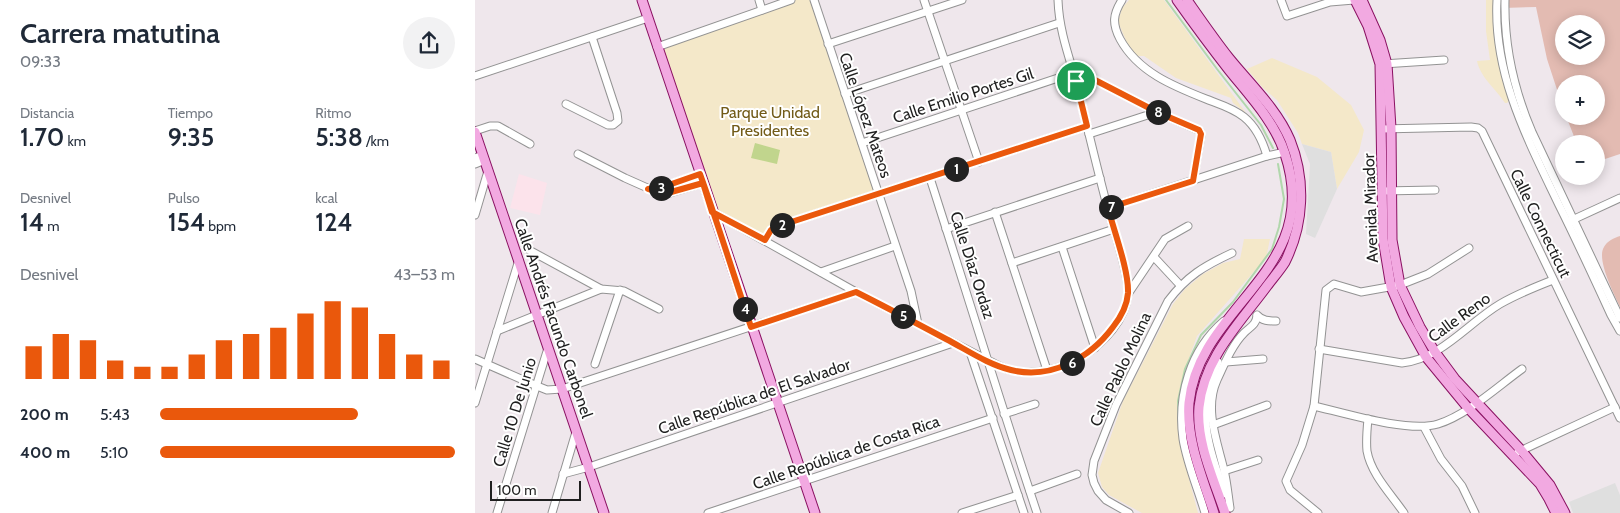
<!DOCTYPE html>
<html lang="es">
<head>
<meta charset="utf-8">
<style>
  :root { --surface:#fff; --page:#f2f2f3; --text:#1f2937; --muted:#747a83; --accent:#ea580c }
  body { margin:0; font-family:Cabin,sans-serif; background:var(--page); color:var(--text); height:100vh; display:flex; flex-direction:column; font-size:19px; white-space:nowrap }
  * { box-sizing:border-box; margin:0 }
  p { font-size:16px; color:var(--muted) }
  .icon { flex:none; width:28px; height:28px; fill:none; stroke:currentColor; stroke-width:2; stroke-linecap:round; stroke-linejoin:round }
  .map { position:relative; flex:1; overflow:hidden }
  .panel { display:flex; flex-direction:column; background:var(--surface); width:475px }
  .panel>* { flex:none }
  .controls { position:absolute; left:1080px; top:15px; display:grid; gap:10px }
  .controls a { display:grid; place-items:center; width:50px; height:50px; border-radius:50%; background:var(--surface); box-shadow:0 2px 12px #0003; font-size:25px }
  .scale { position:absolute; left:15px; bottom:12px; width:91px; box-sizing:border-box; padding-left:5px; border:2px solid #1f1f1f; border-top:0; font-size:14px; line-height:18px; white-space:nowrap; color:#1f1f1f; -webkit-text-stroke:4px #fff; paint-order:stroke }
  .pin { position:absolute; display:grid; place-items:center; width:42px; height:42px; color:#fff; margin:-21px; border:2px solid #fff; border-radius:50%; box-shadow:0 1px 5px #0007 }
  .km { position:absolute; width:25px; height:25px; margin:-12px; border-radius:50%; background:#222; color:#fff; font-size:14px; line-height:25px; text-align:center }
  .round { display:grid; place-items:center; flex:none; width:52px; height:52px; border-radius:26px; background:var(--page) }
  .overview { display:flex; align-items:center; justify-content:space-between; height:85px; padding:0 20px }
  h1 { font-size:28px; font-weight:600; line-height:38px }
  .metrics { display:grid; grid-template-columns:repeat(3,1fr); gap:8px; height:85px; padding:5px 20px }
  .metrics div { display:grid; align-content:center }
  .metrics b { font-size:25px; font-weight:600 }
  .metrics small { font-size:14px; font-weight:400 }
  .metrics p { font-size:14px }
  .chart { height:140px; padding:10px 20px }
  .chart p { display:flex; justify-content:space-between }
  .chart svg { width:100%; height:90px; margin-top:5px; stroke:var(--accent); stroke-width:6 }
  ul { padding:0 20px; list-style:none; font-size:16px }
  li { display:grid; grid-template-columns:80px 60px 1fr; align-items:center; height:38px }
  li i { height:12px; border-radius:6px; background:var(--accent) }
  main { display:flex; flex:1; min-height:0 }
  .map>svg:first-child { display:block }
  .education { fill:#fce3eb }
  .grass { fill:#e3bbb2; fill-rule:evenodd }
  .park { fill:#f4e8c9 }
  .pitch { fill:#c1d58d }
  .parking { fill:#dfdfdf }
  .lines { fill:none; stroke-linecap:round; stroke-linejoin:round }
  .stream { stroke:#b1d7ac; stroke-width:2 }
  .minor-casing { stroke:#939393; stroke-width:9 }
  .major-casing { stroke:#8a1162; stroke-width:11 }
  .minor { stroke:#fff; stroke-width:7 }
  .major { stroke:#f2a9e1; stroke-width:9 }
  .route-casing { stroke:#fff; stroke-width:10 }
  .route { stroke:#ea580c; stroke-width:6 }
  .labels { text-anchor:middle; stroke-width:4; stroke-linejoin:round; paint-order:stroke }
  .street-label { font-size:16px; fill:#1f1f1f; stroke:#fff }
  .park-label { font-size:16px; fill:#725b18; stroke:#fff }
</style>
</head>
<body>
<main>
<section class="panel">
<div class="overview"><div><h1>Carrera matutina</h1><p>09:33</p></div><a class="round"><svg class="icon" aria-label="share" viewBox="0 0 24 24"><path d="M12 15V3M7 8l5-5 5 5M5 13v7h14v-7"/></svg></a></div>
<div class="metrics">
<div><p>Distancia</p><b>1.70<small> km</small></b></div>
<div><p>Tiempo</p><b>9:35</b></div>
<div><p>Ritmo</p><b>5:38<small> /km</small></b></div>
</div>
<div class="metrics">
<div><p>Desnivel</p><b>14<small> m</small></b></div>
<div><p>Pulso</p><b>154<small> bpm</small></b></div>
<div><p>kcal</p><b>124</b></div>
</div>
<div class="chart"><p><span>Desnivel</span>43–53 m</p>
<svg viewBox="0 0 160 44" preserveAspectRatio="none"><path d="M5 44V28M15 44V22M25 44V25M35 44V35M45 44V38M55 44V38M65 44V32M75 44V25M85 44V22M95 44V19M105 44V12M115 44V6M125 44V9M135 44V22M145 44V32M155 44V35"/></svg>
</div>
<ul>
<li><b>200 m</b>5:43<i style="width:67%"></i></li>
<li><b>400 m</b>5:10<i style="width:100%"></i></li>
</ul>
</section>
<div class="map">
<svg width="1145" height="513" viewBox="0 0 1145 513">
  <rect width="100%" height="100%" fill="#efe7ec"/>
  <polygon class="education" points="44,174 72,183 65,215 35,208"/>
  <g class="grass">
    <path d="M1029,0H1145V154L1121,162V144H1102L1091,116H1121V84H1089V111L1072,59L1061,7L1028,8ZM1089,24H1121V56H1089Z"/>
    <path d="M1145,236V307C1139,294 1121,259 1129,247C1132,241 1139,238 1145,236Z"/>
  </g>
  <g class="park">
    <polygon points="318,0 341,0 405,195 294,232 289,239 240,213 184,47"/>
    <polygon points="654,0 689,0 771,113 758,103 756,98 701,78 669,56 662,56 652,43 643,22 647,8"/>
    <path d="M1011,0H1021V23L1036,98L1032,103H1030C1021,89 1005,77 1002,61L1015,60L1011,31Z"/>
    <polygon points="797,58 842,77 876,105 889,130 884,152 862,189 856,152 827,144 823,133 802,100 787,87 772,69"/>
    <polygon points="769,239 795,239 791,258 722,336 710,369 703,401 702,418 707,452 723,513 667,513 634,495 627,487 623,473 648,401 698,304 710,289 728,274 748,263 765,259"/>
  </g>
  <polygon class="pitch" points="280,143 305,150 302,164 276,158"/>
  <g class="parking">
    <polygon points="827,144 856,152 862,189 840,238 831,234 835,164"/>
    <polygon points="1140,483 1145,495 1145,513 1098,513 1094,502"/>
  </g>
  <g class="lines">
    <g class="stream">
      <polyline points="691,0 742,69 786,125 798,148"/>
      <polyline points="704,426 703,401 710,369 726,335 758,302 797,249 804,227 809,199 803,164"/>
    </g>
    <defs>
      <g id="minor">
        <polyline points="284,0 287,10"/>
        <polyline points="339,0 436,291 443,324"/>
        <polyline points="449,0 504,162"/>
        <path d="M647,0C638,14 637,24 645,39C663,72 698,86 731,99C744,104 758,108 769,117C780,126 788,142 792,156"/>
        <polyline points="806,0 812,16 855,2 879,0"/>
        <path d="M1022,0C1018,75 1053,140 1084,205C1102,241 1119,278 1136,315L1145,331"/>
        <path d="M1030,0C1029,46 1039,90 1057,132L1145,318"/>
        <polyline points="353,44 487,0"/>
        <polyline points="182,47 316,0"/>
        <polyline points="908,64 969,60"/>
        <polyline points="0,76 173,18"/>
        <polyline points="601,81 612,78 618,79 682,112 725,131 726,136 718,181"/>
        <polyline points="370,94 584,23"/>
        <polyline points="91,104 133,125 138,125 143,121 142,113 117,37"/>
        <polyline points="906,129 996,127 1003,128 1007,131 1145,418"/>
        <polyline points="0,131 15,126 23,126 55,144"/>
        <polyline points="614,134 682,112"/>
        <polyline points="387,143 598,73"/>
        <polyline points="103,154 150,178 186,194 195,193 228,183"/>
        <polyline points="0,158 8,155"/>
        <polyline points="0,164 10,160"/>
        <path d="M455,178C491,290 525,402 562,513"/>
        <polyline points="175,189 188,187 225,174"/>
        <polyline points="907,191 960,190"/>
        <polyline points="633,208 792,156 810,152"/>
        <path d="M238,212L381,292L514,361C521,364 528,368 535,370C559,376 587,369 608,356C628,343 651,320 653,294C654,275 640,233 634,213C622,169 612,125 601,81C593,54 584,29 583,0"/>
        <polyline points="520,212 572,370"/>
        <polyline points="0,215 13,171"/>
        <polyline points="1095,221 1145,198"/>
        <polyline points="471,229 625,178"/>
        <polyline points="290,240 296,230 307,225 612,126"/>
        <polyline points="587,247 620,348"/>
        <polyline points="54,250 126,289 149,291 184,309"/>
        <polyline points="679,257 705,285"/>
        <polyline points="537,263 639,229"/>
        <polyline points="346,272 420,246"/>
        <polyline points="653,294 690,239 713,226"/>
        <path d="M782,315C787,321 794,321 801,321"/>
        <polyline points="22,331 126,289"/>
        <path d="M844,349L927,363C966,359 993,323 1025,304C1042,294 1060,287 1078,280"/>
        <polyline points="495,352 549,513"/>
        <polyline points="0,359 62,386 72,390 87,389 381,292"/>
        <path d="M743,362C720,411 733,446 750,494"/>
        <polyline points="751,362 788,359"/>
        <polyline points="120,364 145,290"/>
        <polyline points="0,403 44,260"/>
        <path d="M839,406C869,413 934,433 963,424C992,415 1022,387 1047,369"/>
        <polyline points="529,414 560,404"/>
        <path d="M893,419C892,429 891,441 892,451C896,474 916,494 929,513"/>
        <polyline points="738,425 792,405"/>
        <polyline points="949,427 966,459 987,486 1000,513"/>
        <polyline points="1043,452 1140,407"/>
        <polyline points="749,471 783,460"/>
        <polyline points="88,474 114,467 478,343"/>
        <polyline points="555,491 602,474"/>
        <path d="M755,508C753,495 752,482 749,470C742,441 729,409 742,380C749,365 757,345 769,333C775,327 781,325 782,316"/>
        <polyline points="22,513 73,348"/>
        <polyline points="77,513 101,432"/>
        <polyline points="233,513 518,418"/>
        <polyline points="487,513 543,495"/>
        <path d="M654,513L631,500L623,491L619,483L617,475L619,461L641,405L693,301C712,276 729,266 757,253"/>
        <path d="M730,513C723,489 712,464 708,439C702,396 715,350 749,321"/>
        <polyline points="843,513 815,490 811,481 827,445 839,406 851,290 859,284 886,292 925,285 953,274 994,248"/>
      </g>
      <g id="major">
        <polyline points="167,0 340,513"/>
        <path d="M702,0C719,24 736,47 754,70C774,95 800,122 810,154C849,271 724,304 714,403C711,440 728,479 739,513"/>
        <path d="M712,0C726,20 739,39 754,58C775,84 802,109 815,140C831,180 829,224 810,262C805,270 798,278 792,286C764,324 729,358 724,407C721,442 739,480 750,513"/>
        <polyline points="880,0 893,26 905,64 908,239 916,287 929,317 951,357 993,408 1065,484 1074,499 1081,513"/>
        <polyline points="887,0 905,40 912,64 916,128 917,240 925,285 945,327 960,352 980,379 1046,450 1075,485 1090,513"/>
        <polyline points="0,132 129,513"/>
      </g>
    </defs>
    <use href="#minor" class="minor-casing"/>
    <use href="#major" class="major-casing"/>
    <use href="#minor" class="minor"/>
    <use href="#major" class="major"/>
  </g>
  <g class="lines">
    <defs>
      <path id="route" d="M601,81L612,126L307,225L296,230L290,240L237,212L228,183L189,194L173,189L188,187L225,174C243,224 259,276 276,327L381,292C411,307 441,323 471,339C492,350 514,365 536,370C576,380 615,358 638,327C646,317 652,306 653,293C654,271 639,231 633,208L718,181L726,134L724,130L682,112L618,79L609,78L601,81"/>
    </defs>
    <use href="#route" class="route-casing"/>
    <use href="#route" class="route"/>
  </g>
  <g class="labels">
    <g class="street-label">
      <text transform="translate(488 95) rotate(-18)" y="6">Calle Emilio Portes Gil</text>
      <text transform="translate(391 115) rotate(71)" y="6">Calle López Mateos</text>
      <text transform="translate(895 208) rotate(-92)" y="6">Avenida Mirador</text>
      <text transform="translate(1066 223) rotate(64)" y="6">Calle Connecticut</text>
      <text transform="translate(498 265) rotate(72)" y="6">Calle Díaz Ordaz</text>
      <text transform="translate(984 317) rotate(-36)" y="6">Calle Reno</text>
      <text transform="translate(79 318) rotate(71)" y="6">Calle Andrés Facundo Carbonel</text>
      <text transform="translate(645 369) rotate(-65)" y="6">Calle Pablo Molina</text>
      <text transform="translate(279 396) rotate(-19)" y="6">Calle República de El Salvador</text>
      <text transform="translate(39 412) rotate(-73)" y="6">Calle 10 De Junio</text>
      <text transform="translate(371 452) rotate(-19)" y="6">Calle República de Costa Rica</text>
    </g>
    <g class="park-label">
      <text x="295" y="118">Parque Unidad<tspan x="295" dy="18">Presidentes</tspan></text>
    </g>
  </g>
</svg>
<div class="controls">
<a><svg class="icon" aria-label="layers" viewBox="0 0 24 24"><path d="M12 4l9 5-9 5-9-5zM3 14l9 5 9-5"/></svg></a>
<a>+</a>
<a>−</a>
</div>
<div class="scale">100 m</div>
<div class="pin" style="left:601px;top:81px;background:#1e9e55"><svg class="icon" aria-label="arrive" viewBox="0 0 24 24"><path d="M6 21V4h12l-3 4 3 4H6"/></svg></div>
<b class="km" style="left:481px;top:169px">1</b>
<b class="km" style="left:307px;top:225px">2</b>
<b class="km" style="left:186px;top:188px">3</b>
<b class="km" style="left:270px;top:309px">4</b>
<b class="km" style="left:428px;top:316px">5</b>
<b class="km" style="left:597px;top:363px">6</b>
<b class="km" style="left:636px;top:207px">7</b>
<b class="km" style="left:683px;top:112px">8</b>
</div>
</main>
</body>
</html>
